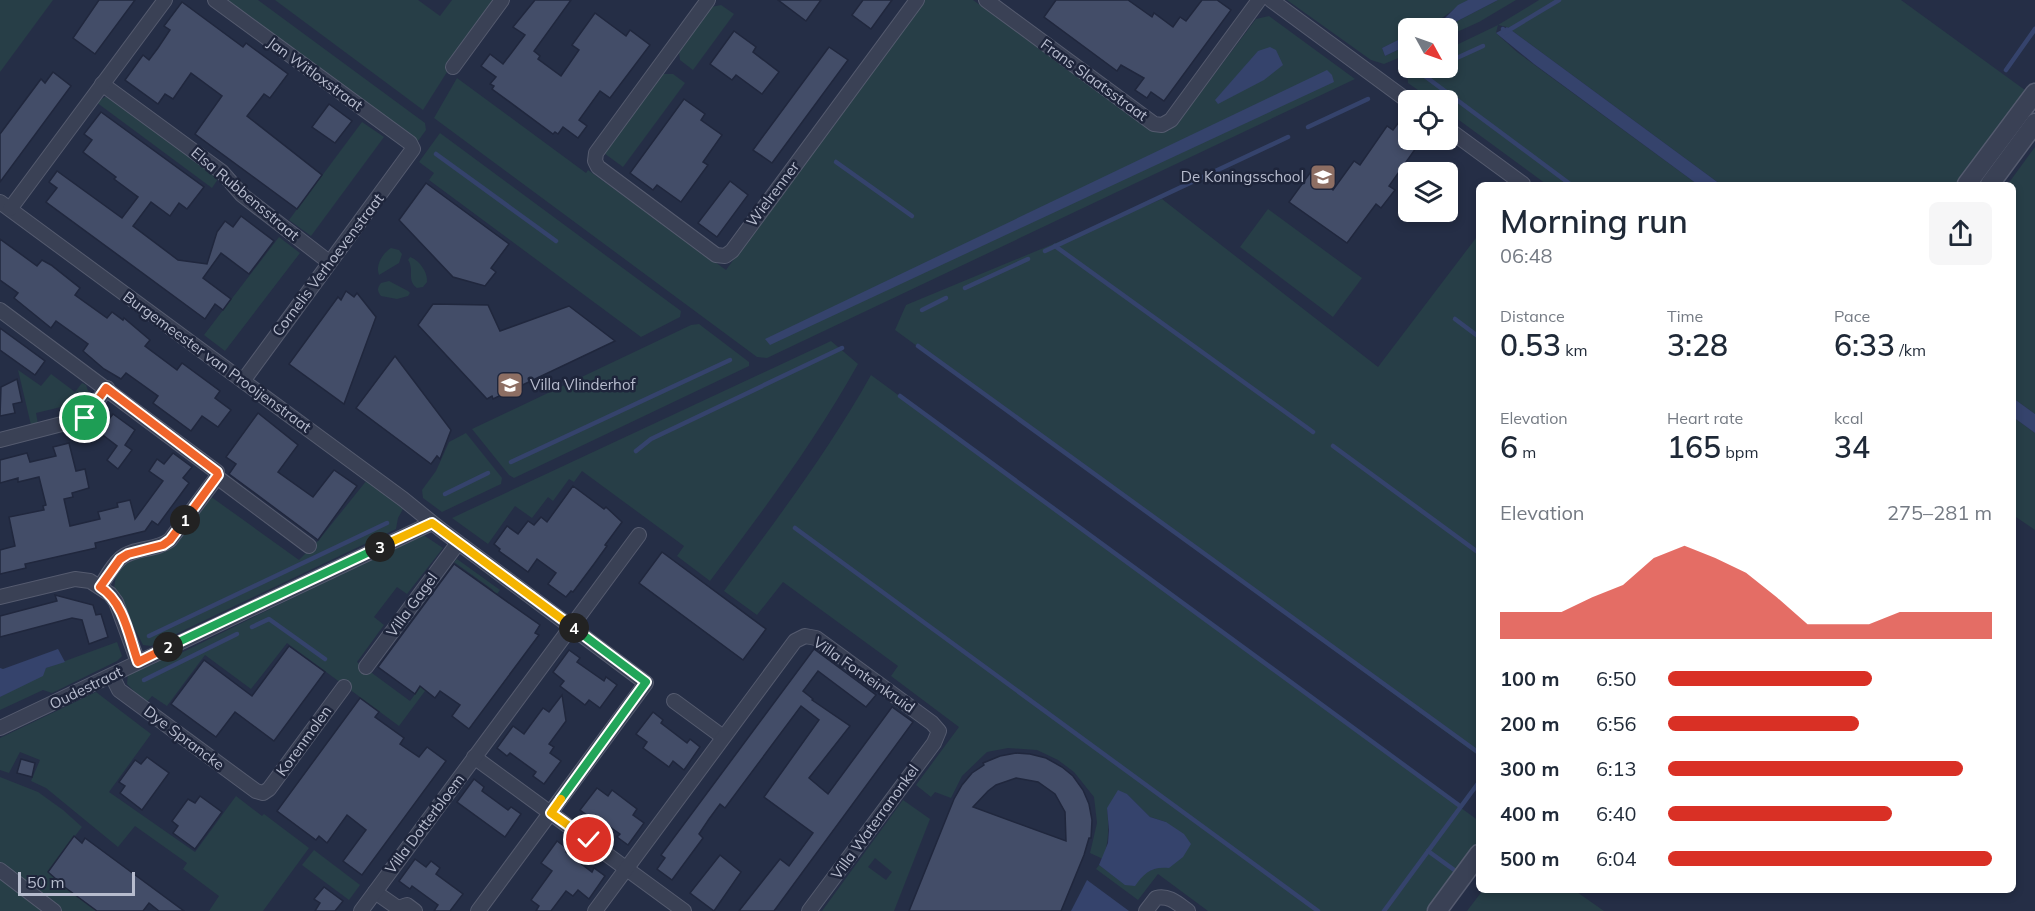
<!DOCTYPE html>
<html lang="en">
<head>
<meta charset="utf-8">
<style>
  :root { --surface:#fff; --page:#f6f6f7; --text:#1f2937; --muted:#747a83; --accent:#d93025 }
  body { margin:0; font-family:Mulish,sans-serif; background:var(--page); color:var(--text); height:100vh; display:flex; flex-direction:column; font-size:22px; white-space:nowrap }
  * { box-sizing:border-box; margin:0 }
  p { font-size:20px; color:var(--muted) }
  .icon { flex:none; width:33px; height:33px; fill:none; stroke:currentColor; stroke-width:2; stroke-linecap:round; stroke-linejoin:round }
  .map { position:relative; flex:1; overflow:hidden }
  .side { position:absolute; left:1476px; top:182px; width:540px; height:711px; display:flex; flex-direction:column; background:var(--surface); border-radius:9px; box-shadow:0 3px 9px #0003 }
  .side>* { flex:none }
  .needle { width:39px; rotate:130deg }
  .tools { position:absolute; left:1398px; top:18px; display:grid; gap:12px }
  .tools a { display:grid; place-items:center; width:60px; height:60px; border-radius:9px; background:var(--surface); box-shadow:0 3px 9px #0003; font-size:30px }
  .scale { position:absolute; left:18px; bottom:15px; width:117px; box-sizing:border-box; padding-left:6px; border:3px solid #b7bcce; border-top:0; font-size:16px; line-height:21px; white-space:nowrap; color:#b7bcce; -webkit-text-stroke:4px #1e253b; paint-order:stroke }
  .pin { position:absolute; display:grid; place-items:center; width:51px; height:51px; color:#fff; margin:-26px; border:3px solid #fff; border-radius:50%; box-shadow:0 2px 6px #0007 }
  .km { position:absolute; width:30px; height:30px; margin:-15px; border-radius:50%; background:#222; color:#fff; font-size:16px; line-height:30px; text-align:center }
  .round { display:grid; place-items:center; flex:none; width:63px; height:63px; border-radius:9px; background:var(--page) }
  .head { display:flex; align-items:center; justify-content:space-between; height:102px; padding:0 24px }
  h1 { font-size:33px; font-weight:600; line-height:45px }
  .metrics { display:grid; grid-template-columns:repeat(3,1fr); gap:9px; height:102px; padding:6px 24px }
  .metrics div { display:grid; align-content:center }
  .metrics b { font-size:30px; font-weight:600 }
  .metrics small { font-size:16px; font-weight:400 }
  .metrics p { font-size:16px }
  .chart { height:168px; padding:12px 24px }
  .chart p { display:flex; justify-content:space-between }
  .chart svg { width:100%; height:108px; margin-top:6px; fill:var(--accent); opacity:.7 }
  ul { padding:0 24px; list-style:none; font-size:20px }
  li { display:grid; grid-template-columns:96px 72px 1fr; align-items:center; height:45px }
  li i { height:15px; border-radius:8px; background:var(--accent) }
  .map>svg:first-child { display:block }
  .green { fill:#273e47; fill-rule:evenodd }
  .water { fill:#35436c }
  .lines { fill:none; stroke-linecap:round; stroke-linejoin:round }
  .stream { stroke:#35436c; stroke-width:4.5 }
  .building { fill:#434d68; stroke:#20273d; stroke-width:1.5; fill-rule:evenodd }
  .minor-casing { stroke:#555b6f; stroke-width:16 }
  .tertiary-casing { stroke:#555b6f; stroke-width:21 }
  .minor { stroke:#3a4155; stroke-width:14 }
  .tertiary { stroke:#3a4155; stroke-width:18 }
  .split-1-casing { stroke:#fff; stroke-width:12 }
  .split-2-casing { stroke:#fff; stroke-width:12 }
  .split-3-casing { stroke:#fff; stroke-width:12 }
  .split-4-casing { stroke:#fff; stroke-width:12 }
  .split-5-casing { stroke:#fff; stroke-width:12 }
  .split-6-casing { stroke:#fff; stroke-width:12 }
  .split-1 { stroke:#f0652b; stroke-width:8 }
  .split-2 { stroke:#f0652b; stroke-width:8 }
  .split-3 { stroke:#22a559; stroke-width:8 }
  .split-4 { stroke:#f5b400; stroke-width:8 }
  .split-5 { stroke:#22a559; stroke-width:8 }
  .split-6 { stroke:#f5b400; stroke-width:8 }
  .labels { text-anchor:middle; stroke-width:5; stroke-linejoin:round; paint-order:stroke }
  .street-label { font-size:15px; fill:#b7bcce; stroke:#1e253b }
  .poi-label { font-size:15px; fill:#b7bcce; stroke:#1e253b; text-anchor:end }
</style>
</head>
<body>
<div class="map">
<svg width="2035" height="911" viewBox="0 0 2035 911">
  <rect width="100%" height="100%" fill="#252e46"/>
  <g class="green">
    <polygon points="0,0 53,0 0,72"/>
    <polygon points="226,0 258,0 425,123 426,130 418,141"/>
    <polygon points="275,0 418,0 440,16 452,0 493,0 445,67 447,72 423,110"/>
    <polygon points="924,0 973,0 1152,131 1168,131 1176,125 1256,19 1269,16 1355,79 767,358 757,357 434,118 457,78 586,173 588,170 726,270"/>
    <path d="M1287,0H1468C1445,13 1438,28 1408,28V35L1382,48L1385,56L1408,45V54L1384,64L1371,60Z"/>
    <polygon points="1498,0 1516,0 1479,22 1448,36 1448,28 1444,28"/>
    <polygon points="1539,0 1901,0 2029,93 1962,184 1720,184 1507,27 1498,25 1496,33 1517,52 1697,184 1546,184 1448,112 1448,100 1432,100 1408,83 1407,69 1448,68 1448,49 1498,25"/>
    <polygon points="721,5 734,14 693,70 680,60 679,52 711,7"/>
    <polygon points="663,74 673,74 685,83 623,167 604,153"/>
    <polygon points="105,97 110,97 220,176 212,188 96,102"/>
    <polygon points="362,122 384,137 311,236 289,220"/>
    <polygon points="440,133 681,311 680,317 641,337 429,180 434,173 419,162"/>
    <polygon points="2035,147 2035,414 2013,398 2013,184 2008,184"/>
    <polygon points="1162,199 1378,367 1479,234 1479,756 895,330 906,305"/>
    <polygon points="1268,209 1362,278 1333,317 1240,247"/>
    <polygon points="279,237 300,253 225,351 204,335"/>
    <path d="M391,248L399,250L402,254L399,263L379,275C375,265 383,253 391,248Z"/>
    <path d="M410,257C419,260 428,272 427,282L423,287L417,288C406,280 415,270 408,260Z"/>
    <path d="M389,281L408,291L410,293L408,296L397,299L381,296C377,291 377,288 381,283Z"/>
    <polygon points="699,324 749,362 749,366 514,478 509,475 472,429 691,325"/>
    <path d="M831,341L858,364C815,441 763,511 710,581L677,556L684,546L582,471L574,482L569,479L553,501L548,497L532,518L515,506L488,544L452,518Z"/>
    <polygon points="18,370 41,386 51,374 75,392 82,383 86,385 91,399 80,413 68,416 65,406 36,413 38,424 31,425"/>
    <path d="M871,375L1293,686L1479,821V844L1432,911H1208L1158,874L1138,900L1096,869L1099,865L1125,884L1151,870L1161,867L1166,822L1150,817L1127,794L1107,808C1109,827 1109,841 1103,859L1090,853L1097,823L1094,797L1074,772L1058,760L1037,750L1008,748L987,752L962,776L951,798L935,792L931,797L916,785L959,727L891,676L898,666L783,582L757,615L724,591C776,520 828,452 871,375Z"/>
    <polygon points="2013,417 2035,433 2035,530 2013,515"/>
    <polygon points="466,433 502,478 501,484 442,512 423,498 422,490 436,471 449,442"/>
    <polygon points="367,480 403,509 398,518 396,529 151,646 143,645 114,588 116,575 129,561 170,549 210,496 299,560 318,541"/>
    <polygon points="422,534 443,548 407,594 397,587 374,617 384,625 357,662 410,701 493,590 454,562 457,559 500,590 399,726 287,643 251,689 205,655 167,706 152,696 146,703 127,684 128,673 175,650 181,653"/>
    <polygon points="117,642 122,656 117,661 52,693 43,690 0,710 0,697 43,673 46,668"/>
    <polygon points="96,692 151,734 109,792 195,852 236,796 262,816 264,814 309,848 263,911 209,911 219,896 183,869 187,863 135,826 118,847 46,788 31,781 40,760 20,752 9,773 0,770 0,738"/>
    <polygon points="0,777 38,792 63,810 82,827 63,851 82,868 117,911 62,911 0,864"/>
    <path d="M903,800L930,819L894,911H822ZM875,858L892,872L886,880L868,867Z"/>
    <polygon points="314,850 360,885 349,900 302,865"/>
    <polygon points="0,874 49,911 0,911"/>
    <polygon points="1483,890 1574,890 1604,911 1467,911"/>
  </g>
  <g class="water">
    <polygon points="1468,0 1498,0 1444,28 1422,28 1445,18 1458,5"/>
    <polygon points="1507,27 1720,184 1697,184 1534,64 1496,33"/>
    <polygon points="1408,35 1408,45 1385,56 1382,48"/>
    <polygon points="1270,47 1276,50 1283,65 1264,80 1218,104 1215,100 1258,51"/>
    <polygon points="1327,70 1332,75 1334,82 770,345 765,339"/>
    <polygon points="2013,398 2035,414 2035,433 2013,417"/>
    <polygon points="58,649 65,662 46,668 43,676 0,697 0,668 3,669"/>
    <path d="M1118,790L1127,794L1150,817L1166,822L1184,834L1191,844L1183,857L1169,868C1152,866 1144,873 1135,886L1125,885L1099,865L1108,843L1109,830L1107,808Z"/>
    <polygon points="1087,880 1129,911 1071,911"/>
  </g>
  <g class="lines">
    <g class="stream">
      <polyline points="1503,29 1504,33 1559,0"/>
      <polyline points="1448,62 1483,46"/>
      <polyline points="1435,68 1422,74 1570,184"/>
      <polyline points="2006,70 2035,29"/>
      <polyline points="1308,127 1368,99"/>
      <polyline points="436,154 556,241"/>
      <polyline points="836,162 912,216"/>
      <polyline points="1055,246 1313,432"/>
      <polyline points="1045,251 1288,137"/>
      <polyline points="965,288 1028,259"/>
      <polyline points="922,310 946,298"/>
      <polyline points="1455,319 1479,337"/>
      <polyline points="918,346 1479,753"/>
      <polyline points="900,396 1460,806"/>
      <polyline points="1333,446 1479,553"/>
      <polyline points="636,451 651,439 842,348"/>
      <polyline points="511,462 730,360"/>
      <polyline points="445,494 488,473"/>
      <polyline points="795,528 1318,911"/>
      <polyline points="252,627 269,619 325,659"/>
      <polyline points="149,636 387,523"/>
      <polyline points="144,680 237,634"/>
      <polyline points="1428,851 1457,872"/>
      <polyline points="1384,911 1479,782"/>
    </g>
  </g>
  <g class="building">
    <polygon points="99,0 135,0 95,54 73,38"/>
    <polygon points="535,0 571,0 534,51 540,56 538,59 561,76 579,50 572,45 595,13 626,36 630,30 650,45 610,98 600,91 579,120 587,126 578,138 563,127 558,134 555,132 553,134 492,89 494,86 490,84 496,77 481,66 490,54 503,64 525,35 513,27"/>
    <polygon points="778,0 821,0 806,21"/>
    <polygon points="863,0 892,0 871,29 852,15"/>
    <polygon points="1056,0 1128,0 1152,17 1154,13 1173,27 1180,17 1186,21 1202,0 1217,0 1231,10 1164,101 1151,92 1147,98 1135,90 1144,78 1121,65 1117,71 1044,17"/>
    <polygon points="182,2 243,47 246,43 288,74 270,98 264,94 247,116 322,175 297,209 195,134 222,96 191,73 173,99 165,94 158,104 125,80 143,55 149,60 158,48 170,30 164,26"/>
    <polygon points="734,31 756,47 753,52 779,72 762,94 736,75 732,80 710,64"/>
    <polygon points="829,47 848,60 772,163 753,150"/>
    <polygon points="53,72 71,86 0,182 0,134 41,79 45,83"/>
    <polygon points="684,99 705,114 701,120 722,135 703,162 708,165 681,202 657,185 653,190 630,173"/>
    <polygon points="329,104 352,121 335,143 312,127"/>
    <polygon points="101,112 204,187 187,209 179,203 170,216 151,202 133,226 178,260 207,264 217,232 225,221 233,227 241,216 274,241 249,274 221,253 203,278 231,299 223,310 215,304 205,319 46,202 57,188 49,182 57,171 122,218 138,197 114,179 116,177 83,152 92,140 84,134"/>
    <polygon points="1399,122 1408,129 1408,142 1416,148 1389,186 1395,190 1381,208 1376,204 1347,243 1289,202 1310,173 1333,190 1354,161 1360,165 1387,126 1393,130"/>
    <polygon points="730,181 748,195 717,237 698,223"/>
    <polygon points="426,183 509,244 491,268 496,272 485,286 453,277 399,220"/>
    <polygon points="0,239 37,266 42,260 51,265 80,288 75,295 107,318 112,312 123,320 124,318 150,340 145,346 177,370 182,363 220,391 215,398 231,410 218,427 202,416 191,431 153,403 158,396 126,373 121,379 104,369 83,351 88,344 56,321 51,328 14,298 18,293 0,280"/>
    <polygon points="346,291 354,297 357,293 376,317 344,404 289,364 338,297 341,300"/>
    <polygon points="433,304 488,305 500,331 569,306 615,341 493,399 492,396 487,399 418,325"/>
    <polygon points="0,328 45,361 35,375 0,350"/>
    <polygon points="395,356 451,430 440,459 437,456 431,464 356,408"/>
    <polygon points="17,379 22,402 13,404 15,413 0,416 1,387"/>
    <polygon points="258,413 298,445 278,472 313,497 334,470 357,486 318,540 229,474 236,464 226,457"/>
    <polygon points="113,414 135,430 125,445 132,450 118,469 107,460 117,446 99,432"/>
    <polygon points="69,443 76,471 85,469 89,488 72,493 73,497 64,499 70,526 100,519 98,512 118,507 117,503 130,500 135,519 163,481 149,471 157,459 164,464 173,453 192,467 183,478 189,483 158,525 152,521 145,531 95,543 96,548 25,564 26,568 0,574 0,550 15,546 9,517 44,510 43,506 46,505 39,477 18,482 18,478 0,483 0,460 27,453 30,462 56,456 53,447"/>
    <polygon points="573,486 604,509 606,507 622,522 605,545 607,546 594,564 573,592 571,591 566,597 548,584 556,573 537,559 528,572 499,551 500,549 494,544 507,526 518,534 528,521 534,525 541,517 547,522"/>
    <polygon points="662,552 766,629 743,660 639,583"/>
    <polygon points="454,564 540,625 535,633 539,635 469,729 452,716 460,705 440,691 435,698 420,686 415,694 378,667"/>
    <polygon points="55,595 93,605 96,615 101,614 108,637 89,644 82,620 72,618 0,637 0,616 57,601"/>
    <polygon points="289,646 325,672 274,741 235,712 216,737 171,704 204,660 252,696"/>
    <polygon points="814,649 876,695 866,707 818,671 803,691 813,699 812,700 850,726 809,778 828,794 892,707 913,722 774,911 739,911 780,859 789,866 813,833 764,797 819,720 801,706 725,808 720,804 709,819 699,834 703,838 672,880 657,869 665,858 661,855"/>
    <polygon points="569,650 580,658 577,662 604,681 606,677 617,685 600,708 589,700 585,705 560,686 564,681 553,672"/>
    <polygon points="562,695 566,721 549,744 554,747 550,753 561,761 544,784 533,776 536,772 510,753 507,756 497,748 513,726 524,734 543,708 549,712"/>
    <polygon points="360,698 379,712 375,717 404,738 400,744 419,757 427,747 446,761 362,875 343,861 366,830 347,815 327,843 319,836 316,840 277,811"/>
    <polygon points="653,712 663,720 661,723 687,743 690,739 700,747 684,770 673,761 669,767 643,748 647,742 636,734"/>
    <path d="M1016,753L1030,754L1046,758L1062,767L1073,776L1083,790L1089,804L1092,820L1091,838H1089L1084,855L1061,911H909L954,799L962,785L972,773L984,765L983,763L1000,756ZM1016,778L1038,782L1055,794L1065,812L1066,841L973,807L988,791L996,785Z"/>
    <polygon points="147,757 169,773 142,810 120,793 125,786 119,782 135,760 141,764"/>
    <polygon points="21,759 35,763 32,777 17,773"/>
    <polygon points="474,779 484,787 482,791 508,810 511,807 521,814 505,837 457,802"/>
    <polygon points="597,788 608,796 612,790 637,809 633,815 644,823 628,845 617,837 620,834 593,815 591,818 580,810"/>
    <polygon points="200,796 222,812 195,849 173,833 178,826 172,821 188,799 195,803"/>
    <polygon points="74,836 82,843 85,838 184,911 159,911 149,903 143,911 97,911 55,880 56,879 48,872"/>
    <polygon points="557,841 568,849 566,852 592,872 594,868 605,876 589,899 578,890 573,896 566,891 551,911 536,911 539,906 531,900 552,871 541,863"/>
    <polygon points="720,855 741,872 714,911 690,893"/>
    <polygon points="415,859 426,867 431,861 440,868 436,874 463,894 450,911 434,911 438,905 412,886 410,889 399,881"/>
    <polygon points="324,887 343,901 335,911 315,911 320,903 314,899"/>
  </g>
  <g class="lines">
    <defs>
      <g id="minor">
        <polyline points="215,0 410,143 413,149 243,381"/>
        <polyline points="708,0 596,153 595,161 598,167 716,255 725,256 732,251 917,0"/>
        <polyline points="986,0 1154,124 1162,125 1171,120 1259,0"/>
        <polyline points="1271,0 1408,101"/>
        <polyline points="453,67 502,0"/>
        <polyline points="102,84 222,172 242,195 329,262"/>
        <polyline points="1448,129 1523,184"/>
        <polyline points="0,202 403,499 440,529 646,683 478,911"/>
        <polyline points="10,209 165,0"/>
        <path d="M0,310L217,472V477L170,540C156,551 133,547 120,559C112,566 106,578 100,587"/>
        <polyline points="0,440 85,418 107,388"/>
        <polyline points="217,477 309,546"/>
        <polyline points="0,597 75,579 90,581 110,594 116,602 138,662"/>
        <polyline points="366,667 458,543"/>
        <polyline points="112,676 119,690 256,791 263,793 269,789 344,687"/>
        <polyline points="674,701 723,737"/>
        <polyline points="0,728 432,523"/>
        <polyline points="474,757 684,911"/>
        <polyline points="0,870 54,911"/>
        <polyline points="375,892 398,908 407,905 415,911"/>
        <polyline points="361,911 639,535"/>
        <polyline points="595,911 795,641 805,636 816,638 932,723 939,731 934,743 809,911"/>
        <path d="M1146,911L1156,898C1169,895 1177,903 1188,911"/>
      </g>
      <g id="tertiary">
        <polyline points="1967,184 2035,93"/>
        <polyline points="1990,184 2035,123"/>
        <polyline points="1437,911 1479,854"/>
      </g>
    </defs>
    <use href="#minor" class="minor-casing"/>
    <use href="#tertiary" class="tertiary-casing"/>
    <use href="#minor" class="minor"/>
    <use href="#tertiary" class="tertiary"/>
  </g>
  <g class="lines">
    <defs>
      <polyline id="split-1" points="85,418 106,388 217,472 218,475 185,520"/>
      <path id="split-2" d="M168,647L138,662C129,637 124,602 100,587L120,559L128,554L163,545L170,540L185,520"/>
      <polyline id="split-3" points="168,647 380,547"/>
      <polyline id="split-4" points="380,547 432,523 574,628"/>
      <polyline id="split-5" points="561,799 646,682 574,628"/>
      <polyline id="split-6" points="561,799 551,813 589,840"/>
    </defs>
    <use href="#split-1" class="split-1-casing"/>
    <use href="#split-2" class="split-2-casing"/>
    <use href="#split-3" class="split-3-casing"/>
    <use href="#split-4" class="split-4-casing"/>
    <use href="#split-5" class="split-5-casing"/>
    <use href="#split-6" class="split-6-casing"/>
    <use href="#split-1" class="split-1"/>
    <use href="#split-2" class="split-2"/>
    <use href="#split-3" class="split-3"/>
    <use href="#split-4" class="split-4"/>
    <use href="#split-5" class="split-5"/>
    <use href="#split-6" class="split-6"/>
  </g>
  <defs>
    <symbol id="school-square" viewBox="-11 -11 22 22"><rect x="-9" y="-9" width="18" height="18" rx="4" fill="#8d6e63" stroke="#1e253b"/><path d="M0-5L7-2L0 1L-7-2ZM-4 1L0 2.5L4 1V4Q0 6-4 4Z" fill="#fff"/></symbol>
  </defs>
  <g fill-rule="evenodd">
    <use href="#school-square" x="1308" y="162" width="30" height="30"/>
    <use href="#school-square" x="495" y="370" width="30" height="30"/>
  </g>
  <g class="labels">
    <g class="street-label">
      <text transform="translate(315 74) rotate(36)" y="5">Jan Witloxstraat</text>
      <text transform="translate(1094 80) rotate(36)" y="5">Frans Slaatsstraat</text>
      <text transform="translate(245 194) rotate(40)" y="5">Elsa Rubbensstraat</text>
      <text transform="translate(773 194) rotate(-53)" y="5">Wielrenner</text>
      <text transform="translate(328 265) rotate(-53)" y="5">Cornelis Verhoevenstraat</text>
      <text transform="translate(217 362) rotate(36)" y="5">Burgemeester van Prooijenstraat</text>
      <text transform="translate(412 605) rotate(-54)" y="5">Villa Gagel</text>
      <text transform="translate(864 675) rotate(35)" y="5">Villa Fonteinkruid</text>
      <text transform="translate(86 688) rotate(-26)" y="5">Oudestraat</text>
      <text transform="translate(184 738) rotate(37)" y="5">Dye Sprancke</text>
      <text transform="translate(304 741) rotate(-54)" y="5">Korenmolen</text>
      <text transform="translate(875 822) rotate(-54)" y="5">Villa Waterranonkel</text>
      <text transform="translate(425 824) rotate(-53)" y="5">Villa Dotterbloem</text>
    </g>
    <g class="poi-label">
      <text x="1304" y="182">De Koningsschool</text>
      <text x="530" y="390" text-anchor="start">Villa Vlinderhof</text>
    </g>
  </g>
</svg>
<div class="tools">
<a><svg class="needle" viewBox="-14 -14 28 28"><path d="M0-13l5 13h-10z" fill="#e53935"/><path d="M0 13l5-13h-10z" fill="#747a83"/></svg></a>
<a><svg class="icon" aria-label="locate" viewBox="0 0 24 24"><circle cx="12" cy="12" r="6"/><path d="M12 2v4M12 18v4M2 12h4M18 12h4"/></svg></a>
<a><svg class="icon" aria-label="layers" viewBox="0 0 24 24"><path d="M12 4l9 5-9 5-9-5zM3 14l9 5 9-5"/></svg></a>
</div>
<div class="scale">50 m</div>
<div class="pin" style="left:85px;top:418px;background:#1e9e55"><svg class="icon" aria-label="arrive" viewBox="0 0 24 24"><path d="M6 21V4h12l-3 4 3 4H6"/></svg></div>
<div class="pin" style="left:589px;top:840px;background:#d93025"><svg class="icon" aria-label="check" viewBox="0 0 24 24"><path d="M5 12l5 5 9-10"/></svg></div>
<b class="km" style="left:185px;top:520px">1</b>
<b class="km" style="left:168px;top:647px">2</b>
<b class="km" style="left:380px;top:547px">3</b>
<b class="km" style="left:574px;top:628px">4</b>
<section class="side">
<div class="head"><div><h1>Morning run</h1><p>06:48</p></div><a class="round"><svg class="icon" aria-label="share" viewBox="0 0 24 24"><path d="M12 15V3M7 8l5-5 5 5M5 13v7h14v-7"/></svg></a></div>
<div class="metrics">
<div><p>Distance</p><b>0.53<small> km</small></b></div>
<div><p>Time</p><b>3:28</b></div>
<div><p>Pace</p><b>6:33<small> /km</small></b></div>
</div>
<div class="metrics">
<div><p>Elevation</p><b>6<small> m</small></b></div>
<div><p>Heart rate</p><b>165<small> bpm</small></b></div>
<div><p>kcal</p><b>34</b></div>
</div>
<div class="chart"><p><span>Elevation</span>275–281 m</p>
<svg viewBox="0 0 160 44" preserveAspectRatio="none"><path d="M0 44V33L10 33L20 33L30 27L40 22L50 11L60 6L70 11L80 17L90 27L100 38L110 38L120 38L130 33L140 33L150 33L160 33V44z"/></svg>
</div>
<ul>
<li><b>100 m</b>6:50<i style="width:63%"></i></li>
<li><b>200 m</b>6:56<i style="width:59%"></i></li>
<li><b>300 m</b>6:13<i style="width:91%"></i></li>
<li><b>400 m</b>6:40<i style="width:69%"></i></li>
<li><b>500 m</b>6:04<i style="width:100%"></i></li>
</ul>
</section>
</div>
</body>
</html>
